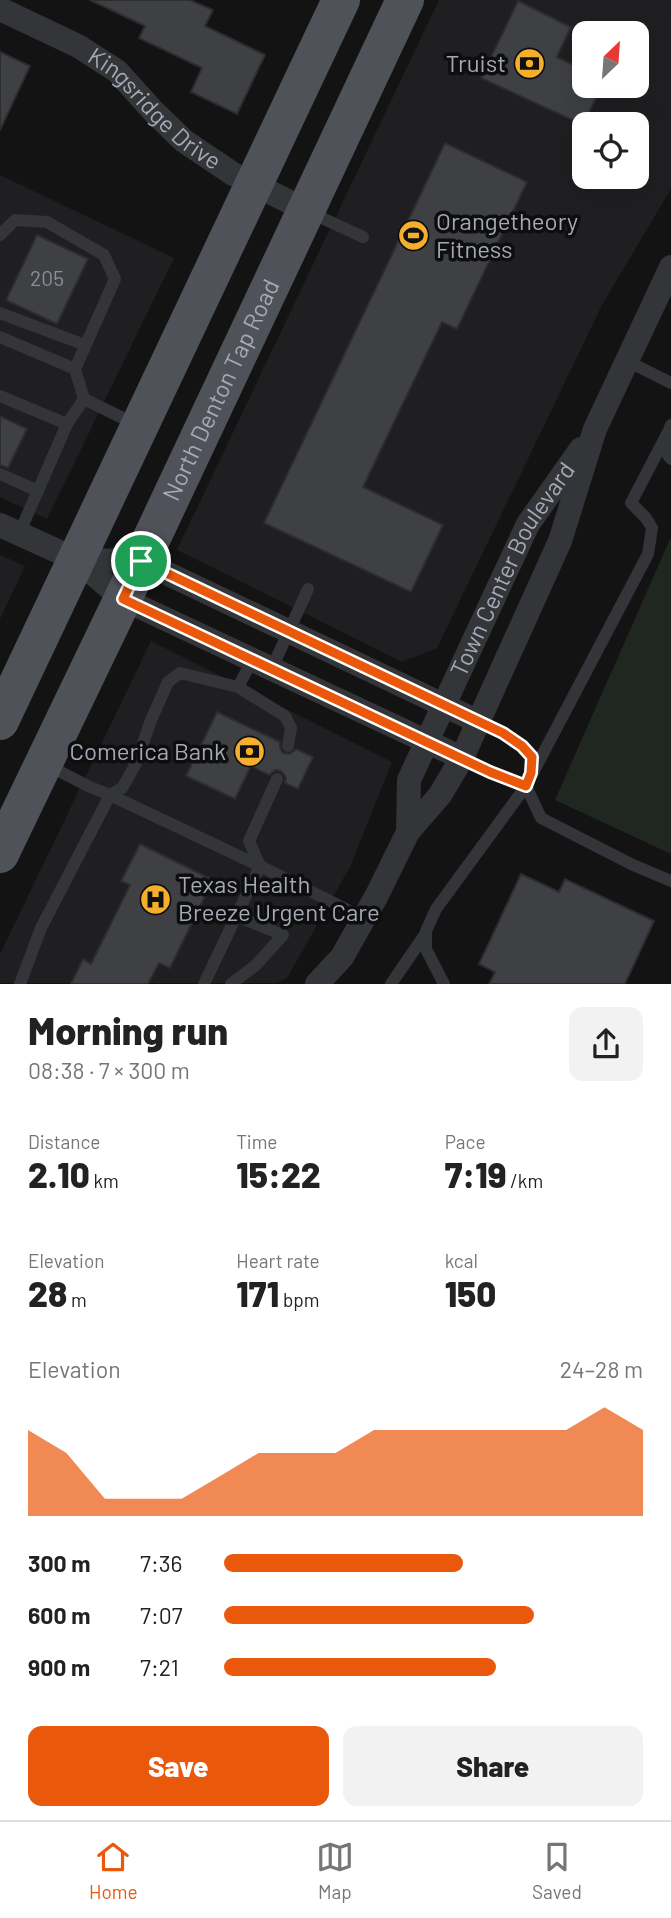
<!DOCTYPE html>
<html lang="en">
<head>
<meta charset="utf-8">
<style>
  :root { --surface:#fff; --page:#f2f2f2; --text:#222; --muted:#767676; --line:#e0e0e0; --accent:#ea580c }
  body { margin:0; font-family:Barlow,sans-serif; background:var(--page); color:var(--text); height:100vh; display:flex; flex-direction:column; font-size:26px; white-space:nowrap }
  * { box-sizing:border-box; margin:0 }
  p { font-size:23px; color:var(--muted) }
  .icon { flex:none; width:38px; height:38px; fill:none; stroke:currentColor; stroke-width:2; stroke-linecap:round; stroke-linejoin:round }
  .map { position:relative; height:984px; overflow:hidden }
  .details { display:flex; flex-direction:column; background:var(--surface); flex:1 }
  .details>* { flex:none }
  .needle { width:46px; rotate:25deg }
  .tools { position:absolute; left:572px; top:21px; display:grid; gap:14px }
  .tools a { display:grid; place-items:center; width:77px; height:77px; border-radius:14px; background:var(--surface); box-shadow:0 7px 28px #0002; font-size:35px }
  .pin { position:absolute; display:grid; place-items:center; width:60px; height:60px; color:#fff; margin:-30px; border:4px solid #fff; border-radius:50%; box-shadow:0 2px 7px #0007 }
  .round { display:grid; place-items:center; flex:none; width:74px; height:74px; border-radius:14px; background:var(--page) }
  .overview { display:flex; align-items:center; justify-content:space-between; height:119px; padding:0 28px }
  h1 { font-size:38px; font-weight:800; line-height:52px }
  .stats { display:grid; grid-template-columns:repeat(3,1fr); gap:10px; height:119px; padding:7px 28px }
  .stats div { display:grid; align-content:center }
  .stats b { font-size:35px; font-weight:800 }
  .stats small { font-size:19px; font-weight:400 }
  .stats p { font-size:19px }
  .chart { height:196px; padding:14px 28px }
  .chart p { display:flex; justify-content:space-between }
  .chart svg { width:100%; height:126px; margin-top:7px; fill:var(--accent); opacity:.7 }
  .action { display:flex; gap:14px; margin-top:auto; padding:14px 28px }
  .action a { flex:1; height:80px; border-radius:14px; background:var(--accent); color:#fff; font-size:28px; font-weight:800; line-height:80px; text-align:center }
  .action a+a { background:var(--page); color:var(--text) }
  ul { padding:0 28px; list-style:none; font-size:23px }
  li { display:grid; grid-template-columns:112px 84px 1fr; align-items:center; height:52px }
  li i { height:18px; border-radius:9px; background:var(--accent) }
  .dock { display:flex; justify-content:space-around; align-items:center; height:98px; border-top:2px solid var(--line); background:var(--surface); font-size:19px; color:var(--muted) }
  .dock a { display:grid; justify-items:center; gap:4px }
  .dock .selected { color:var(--accent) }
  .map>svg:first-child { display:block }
  .built { fill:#1f1f21; fill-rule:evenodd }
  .green { fill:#1f2720 }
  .building { fill:#3f4044; stroke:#2d2d30; stroke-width:2 }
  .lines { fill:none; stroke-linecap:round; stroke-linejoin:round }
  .lane { stroke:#343539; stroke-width:12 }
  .street { stroke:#343539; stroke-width:24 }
  .primary { stroke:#505259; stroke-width:38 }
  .route-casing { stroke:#fff; stroke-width:14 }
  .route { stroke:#ea580c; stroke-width:9 }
  .labels { text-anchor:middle; stroke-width:7; stroke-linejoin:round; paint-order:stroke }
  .number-label { font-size:21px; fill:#8b8f99 }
  .poi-label { font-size:24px; fill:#a4a9b5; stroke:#0e0e0f; text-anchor:end }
  .street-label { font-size:24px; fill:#a4a9b5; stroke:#0e0e0f }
</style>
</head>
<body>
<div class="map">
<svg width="671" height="984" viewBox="0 0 671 984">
  <rect width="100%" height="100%" fill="#131314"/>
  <g class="built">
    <path d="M439,0H671V189L603,303L437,648L402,662L177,550ZM584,33H637V86H584ZM584,124H637V177H584Z"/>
    <polygon points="0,175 174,258 47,519 0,497"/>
    <polygon points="0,555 25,566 0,619"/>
    <polygon points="151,641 392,762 350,867 287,978 277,983 0,983 0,954"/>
  </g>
  <polygon class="green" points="671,537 671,854 555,800"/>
  <g class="building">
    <polygon points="90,0 190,0 213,10 205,26 265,55 237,114 191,92 202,68 139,38 145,26"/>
    <polygon points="518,1 571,27 557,57 584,70 584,86 602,86 583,125 481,78"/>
    <polygon points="0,52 30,66 0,130"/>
    <polygon points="445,143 527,182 457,329 442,322 363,487 443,525 411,592 264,523"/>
    <polygon points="37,235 88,259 57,324 6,300"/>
    <polygon points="0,416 27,429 8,468 0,465"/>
    <polygon points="217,712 280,742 280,748 283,753 290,754 296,749 313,757 298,789 285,783 286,777 281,771 275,770 269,775 251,766 235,799 186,776"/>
    <polygon points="140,844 213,880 170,968 159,963 148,984 71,984 83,959 91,964 130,885 121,881"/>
    <polygon points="521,874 559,892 565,879 654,921 625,984 489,984 495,972 479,964"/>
  </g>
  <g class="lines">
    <g class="lane">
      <polyline points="309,212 363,237"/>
      <polyline points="0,235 15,220 47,222 104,255 115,279 75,369"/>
      <polyline points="0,313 85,345"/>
      <polyline points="0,337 75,369 84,399 137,425"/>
      <polyline points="627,361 671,383"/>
      <polyline points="0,396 67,424 19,534"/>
      <polyline points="67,424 84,399"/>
      <path d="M671,425C666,436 661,449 671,459"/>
      <polyline points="0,474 38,491"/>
      <polyline points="272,668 308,589"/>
      <polyline points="238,687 285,716 291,728 288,746"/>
      <path d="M479,722C499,731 517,740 532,757L531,773"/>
      <polyline points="462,758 490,772 526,786 541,818 633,865 671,881"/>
      <polyline points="47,765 90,787 110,795 122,788 128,778 137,761 151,720 168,682 180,673 238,687 253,659"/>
      <polyline points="20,984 41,928 110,795 260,866 364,918"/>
      <polyline points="204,984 260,866 249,841 277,779"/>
      <polyline points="231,984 256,965 283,935 236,916"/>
      <polyline points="391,984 426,933"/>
      <polyline points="444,984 426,949 426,931 436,909 526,786 648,554 652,528 646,518 631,503 667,434"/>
    </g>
    <g class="street">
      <path id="s1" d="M0,9L78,46L117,71L154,112L184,141L233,174L306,210"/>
      <polyline points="0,525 77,560 123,599 462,758"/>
      <polyline points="77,560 141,561 479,722"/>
      <path id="s2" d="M408,832L409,780L528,524L581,449"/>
      <polyline points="317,984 342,957 377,895 408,832 440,795 462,758 560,541 595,429 671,267"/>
    </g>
    <g class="primary">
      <polyline points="0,721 341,0"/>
      <path id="s3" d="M0,854L141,561L405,0"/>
    </g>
  </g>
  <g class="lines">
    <defs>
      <polygon id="route" points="141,561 503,733 522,746 532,757 531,773 526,786 490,772 123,599"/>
    </defs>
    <use href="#route" class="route-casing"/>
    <use href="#route" class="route"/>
  </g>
  <defs>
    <symbol id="bank-disc" viewBox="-11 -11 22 22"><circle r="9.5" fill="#f5af2b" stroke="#0e0e0f"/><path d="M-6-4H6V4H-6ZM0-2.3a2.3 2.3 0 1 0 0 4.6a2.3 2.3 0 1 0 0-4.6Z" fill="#111"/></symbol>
    <symbol id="stadium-disc" viewBox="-11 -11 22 22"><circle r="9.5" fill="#f5af2b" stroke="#0e0e0f"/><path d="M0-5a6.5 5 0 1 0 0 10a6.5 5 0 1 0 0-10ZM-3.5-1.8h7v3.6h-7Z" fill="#111"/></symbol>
    <symbol id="hospital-disc" viewBox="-11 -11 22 22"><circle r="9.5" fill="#f5af2b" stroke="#0e0e0f"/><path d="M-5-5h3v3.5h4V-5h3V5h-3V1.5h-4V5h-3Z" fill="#111"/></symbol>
  </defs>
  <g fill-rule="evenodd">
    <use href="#bank-disc" x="512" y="46" width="35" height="35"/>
    <use href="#stadium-disc" x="396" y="218" width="35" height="35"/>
    <use href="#bank-disc" x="232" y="734" width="35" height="35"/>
    <use href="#hospital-disc" x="138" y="882" width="35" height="35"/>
  </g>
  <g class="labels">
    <g class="number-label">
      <text x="47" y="286">205</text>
    </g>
    <g class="poi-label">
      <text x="506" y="72">Truist</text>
      <text x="436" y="230" text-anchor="start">Orangetheory<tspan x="436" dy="28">Fitness</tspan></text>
      <text x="226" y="760">Comerica Bank</text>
      <text x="178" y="893" text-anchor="start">Texas Health<tspan x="178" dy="28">Breeze Urgent Care</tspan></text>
    </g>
    <g class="street-label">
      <text dy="8" stroke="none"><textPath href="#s1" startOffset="186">Kingsridge Drive</textPath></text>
      <text dy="8" stroke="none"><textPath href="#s3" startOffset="514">North Denton Tap Road</textPath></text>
      <text dy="8" stroke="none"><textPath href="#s2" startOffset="287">Town Center Boulevard</textPath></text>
    </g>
  </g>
</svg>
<div class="tools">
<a><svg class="needle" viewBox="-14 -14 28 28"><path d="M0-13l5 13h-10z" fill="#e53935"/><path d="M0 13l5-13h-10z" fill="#767676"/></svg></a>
<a><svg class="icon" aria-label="locate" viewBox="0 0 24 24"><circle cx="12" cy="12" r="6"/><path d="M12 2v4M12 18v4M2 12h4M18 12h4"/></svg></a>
</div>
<div class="pin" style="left:141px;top:561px;background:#1e9e55"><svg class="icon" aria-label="arrive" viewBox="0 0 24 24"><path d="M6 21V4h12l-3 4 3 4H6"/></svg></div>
</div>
<section class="details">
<div class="overview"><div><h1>Morning run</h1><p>08:38 · 7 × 300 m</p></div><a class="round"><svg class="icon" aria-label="share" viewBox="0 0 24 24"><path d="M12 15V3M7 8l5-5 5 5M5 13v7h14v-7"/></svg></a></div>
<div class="stats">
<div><p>Distance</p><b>2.10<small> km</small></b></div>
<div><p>Time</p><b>15:22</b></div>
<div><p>Pace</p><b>7:19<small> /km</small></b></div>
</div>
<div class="stats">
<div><p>Elevation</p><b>28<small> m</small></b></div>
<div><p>Heart rate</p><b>171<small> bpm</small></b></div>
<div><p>kcal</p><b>150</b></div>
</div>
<div class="chart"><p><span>Elevation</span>24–28 m</p>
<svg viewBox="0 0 160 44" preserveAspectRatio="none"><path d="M0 44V14L10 22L20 38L30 38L40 38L50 30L60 22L70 22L80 22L90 14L100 14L110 14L120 14L130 14L140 14L150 6L160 14V44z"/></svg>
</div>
<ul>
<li><b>300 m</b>7:36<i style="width:57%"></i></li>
<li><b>600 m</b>7:07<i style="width:74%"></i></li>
<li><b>900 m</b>7:21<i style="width:65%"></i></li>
</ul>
<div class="action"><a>Save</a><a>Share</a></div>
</section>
<nav class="dock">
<a class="selected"><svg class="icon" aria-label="home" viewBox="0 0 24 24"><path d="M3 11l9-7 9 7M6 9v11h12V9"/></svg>Home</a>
<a><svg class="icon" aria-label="map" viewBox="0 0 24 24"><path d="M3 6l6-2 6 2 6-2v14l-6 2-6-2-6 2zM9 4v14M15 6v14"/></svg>Map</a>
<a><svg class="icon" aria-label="saved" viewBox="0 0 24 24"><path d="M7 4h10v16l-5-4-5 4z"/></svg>Saved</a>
</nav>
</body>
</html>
